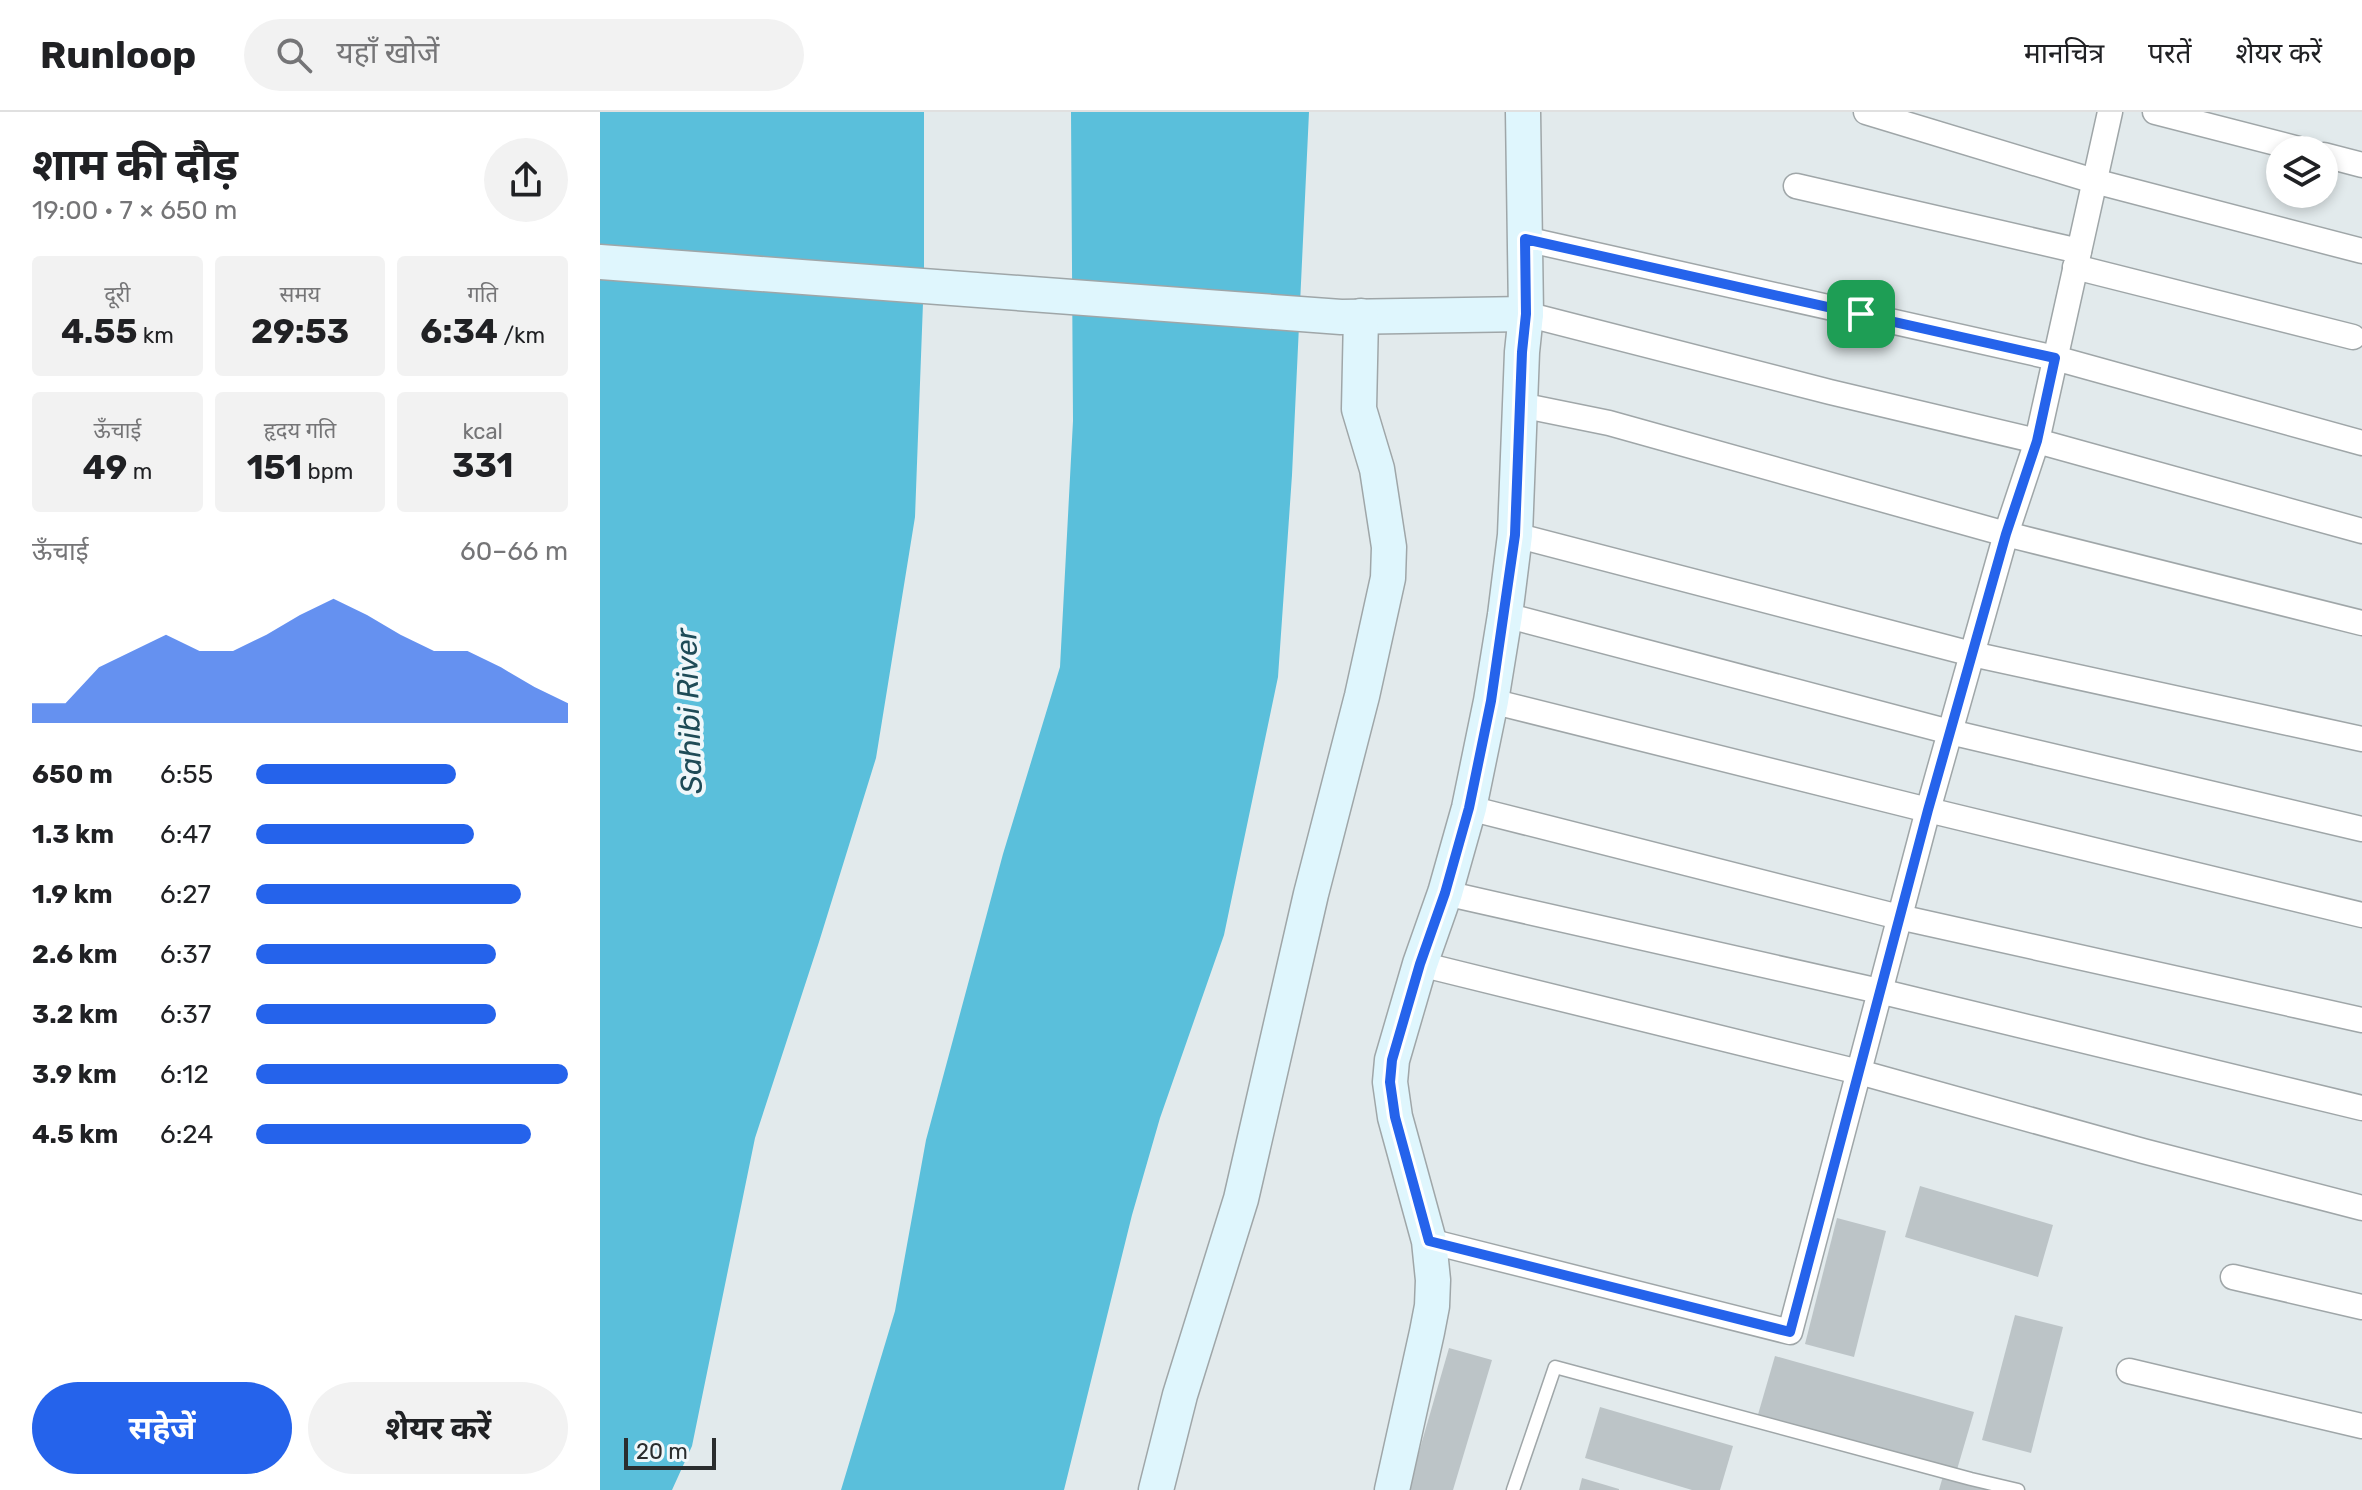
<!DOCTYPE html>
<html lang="hi">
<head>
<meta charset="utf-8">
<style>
  :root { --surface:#fff; --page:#f2f2f2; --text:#202124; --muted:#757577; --line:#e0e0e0; --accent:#2563eb }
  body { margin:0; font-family:Rubik,"Noto Sans Devanagari",sans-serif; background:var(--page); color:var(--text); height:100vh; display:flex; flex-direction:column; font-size:30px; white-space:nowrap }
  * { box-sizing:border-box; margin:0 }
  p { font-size:26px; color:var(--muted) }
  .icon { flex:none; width:44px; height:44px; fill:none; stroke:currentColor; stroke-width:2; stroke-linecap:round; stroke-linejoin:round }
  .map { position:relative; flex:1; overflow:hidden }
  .drawer { display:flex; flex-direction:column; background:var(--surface); width:600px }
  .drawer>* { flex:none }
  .fabs { position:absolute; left:1666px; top:24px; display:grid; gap:16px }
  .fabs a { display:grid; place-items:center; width:72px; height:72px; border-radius:50%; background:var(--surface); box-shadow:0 4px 12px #0003; font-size:40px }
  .scale { position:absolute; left:24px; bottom:20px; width:92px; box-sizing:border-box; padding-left:8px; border:4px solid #2a2d2e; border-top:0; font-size:22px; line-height:28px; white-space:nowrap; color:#2a2d2e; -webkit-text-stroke:6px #eff7fa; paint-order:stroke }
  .pin { position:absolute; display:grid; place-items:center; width:68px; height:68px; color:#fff; margin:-34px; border-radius:16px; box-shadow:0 4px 12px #0006 }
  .round { display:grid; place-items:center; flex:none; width:84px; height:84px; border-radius:42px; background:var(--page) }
  .head { display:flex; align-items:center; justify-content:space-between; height:136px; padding:0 32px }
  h1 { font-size:44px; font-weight:700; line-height:60px }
  .stats { display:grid; grid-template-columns:repeat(3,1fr); gap:12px; height:136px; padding:8px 32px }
  .stats div { display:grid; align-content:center; border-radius:8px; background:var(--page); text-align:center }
  .stats b { font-size:34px; font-weight:700 }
  .stats small { font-size:22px; font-weight:400 }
  .stats p { font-size:22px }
  .chart { height:224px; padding:16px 32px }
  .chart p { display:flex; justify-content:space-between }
  .chart svg { width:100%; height:144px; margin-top:8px; fill:var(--accent); opacity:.7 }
  .cta { display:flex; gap:16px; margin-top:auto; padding:16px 32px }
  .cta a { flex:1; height:92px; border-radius:48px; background:var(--accent); color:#fff; font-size:32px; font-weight:700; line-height:92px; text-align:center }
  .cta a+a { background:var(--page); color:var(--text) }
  ul { padding:0 32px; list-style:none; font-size:26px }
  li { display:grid; grid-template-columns:128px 96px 1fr; align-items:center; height:60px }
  li i { height:20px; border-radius:10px; background:var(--accent) }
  header { display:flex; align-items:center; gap:48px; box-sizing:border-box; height:112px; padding:0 40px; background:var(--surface); border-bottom:2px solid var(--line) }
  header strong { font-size:38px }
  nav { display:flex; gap:44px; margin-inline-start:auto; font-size:28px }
  .search { width:560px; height:72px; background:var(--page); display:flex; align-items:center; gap:20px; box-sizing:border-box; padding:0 28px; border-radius:44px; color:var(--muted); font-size:30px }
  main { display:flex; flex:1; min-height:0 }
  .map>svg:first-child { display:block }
  .water { fill:#5abfdb }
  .building { fill:#bcc4c7 }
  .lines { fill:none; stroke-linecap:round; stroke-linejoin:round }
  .lane-casing { stroke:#9fa6a8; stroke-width:15 }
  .street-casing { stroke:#9fa6a8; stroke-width:27 }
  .secondary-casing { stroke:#9fa6a8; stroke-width:37 }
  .lane { stroke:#fff; stroke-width:12 }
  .street { stroke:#fff; stroke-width:24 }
  .secondary { stroke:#dff6fd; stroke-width:34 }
  .route-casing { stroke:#fff; stroke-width:16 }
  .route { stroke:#2563eb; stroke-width:10 }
  .labels { text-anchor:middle; stroke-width:8; stroke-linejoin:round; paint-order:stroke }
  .water-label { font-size:30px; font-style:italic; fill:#1e4b57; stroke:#eff7fa }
</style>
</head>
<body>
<header>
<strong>Runloop</strong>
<div class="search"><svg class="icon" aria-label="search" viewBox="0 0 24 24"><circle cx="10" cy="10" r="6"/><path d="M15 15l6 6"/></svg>यहाँ खोजें</div>
<nav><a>मानचित्र</a><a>परतें</a><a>शेयर करें</a></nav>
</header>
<main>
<section class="drawer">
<div class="head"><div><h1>शाम की दौड़</h1><p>19:00 · 7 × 650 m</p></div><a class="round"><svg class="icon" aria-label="share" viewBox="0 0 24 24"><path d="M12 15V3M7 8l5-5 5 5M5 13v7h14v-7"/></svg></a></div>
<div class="stats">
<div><p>दूरी</p><b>4.55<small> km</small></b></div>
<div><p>समय</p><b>29:53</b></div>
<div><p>गति</p><b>6:34<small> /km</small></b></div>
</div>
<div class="stats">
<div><p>ऊँचाई</p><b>49<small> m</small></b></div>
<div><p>हृदय गति</p><b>151<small> bpm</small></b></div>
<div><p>kcal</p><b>331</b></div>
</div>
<div class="chart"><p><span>ऊँचाई</span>60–66 m</p>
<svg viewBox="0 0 160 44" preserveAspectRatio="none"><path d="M0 44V38L10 38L20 27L30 22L40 17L50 22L60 22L70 17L80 11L90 6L100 11L110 17L120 22L130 22L140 27L150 33L160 38V44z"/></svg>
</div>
<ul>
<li><b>650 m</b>6:55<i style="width:64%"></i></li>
<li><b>1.3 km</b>6:47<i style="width:70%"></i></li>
<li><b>1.9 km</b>6:27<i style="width:85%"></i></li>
<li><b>2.6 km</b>6:37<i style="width:77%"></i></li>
<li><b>3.2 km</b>6:37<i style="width:77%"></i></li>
<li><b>3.9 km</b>6:12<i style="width:100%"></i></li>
<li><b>4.5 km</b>6:24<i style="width:88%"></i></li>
</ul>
<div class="cta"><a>सहेजें</a><a>शेयर करें</a></div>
</section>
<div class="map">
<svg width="1762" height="1378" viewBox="0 0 1762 1378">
  <rect width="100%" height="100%" fill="#e2eaec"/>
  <g class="water">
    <polygon points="0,0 324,0 324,164 315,405 276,646 219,830 155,1026 92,1334 72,1378 0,1378"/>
    <polygon points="471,0 709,0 692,363 678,565 624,823 560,1006 532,1103 464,1378 241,1378 295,1199 326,1028 403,742 460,555 473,309"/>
  </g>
  <g class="building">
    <polygon points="1320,1074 1453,1113 1438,1165 1305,1125"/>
    <polygon points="1237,1106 1286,1119 1254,1245 1205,1232"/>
    <polygon points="1415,1203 1463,1215 1431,1341 1382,1328"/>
    <polygon points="849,1236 892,1248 853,1378 808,1378"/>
    <polygon points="1175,1244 1374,1300 1356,1361 1157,1306"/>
    <polygon points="1000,1295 1133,1334 1120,1378 1092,1378 985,1346"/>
    <polygon points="1343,1364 1390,1377 1389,1378 1339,1378"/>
    <polygon points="982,1366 1019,1377 1019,1378 979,1378"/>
  </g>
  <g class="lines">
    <defs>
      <polyline id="lane" points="913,1378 955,1255 1371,1367 1418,1378"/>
      <g id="street">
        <polyline points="1266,0 1494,69 1762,139"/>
        <polyline points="1555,0 1703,38"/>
        <polyline points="1724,43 1762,53"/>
        <polyline points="1196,74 1479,139"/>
        <polyline points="925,127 1455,246 1762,331"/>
        <polyline points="1475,155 1753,225"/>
        <polyline points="926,202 1230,280 1437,329 1762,419"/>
        <polyline points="920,293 1009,311 1406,422 1762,511"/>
        <polyline points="915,423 1372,542 1762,627"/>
        <polyline points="905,503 1350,620 1762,717"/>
        <polyline points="891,589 1328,698 1762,803"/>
        <polyline points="869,696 1299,805 1762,908"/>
        <polyline points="845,781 1279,879 1762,996"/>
        <polyline points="820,852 1259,960 1543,1039 1762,1096"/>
        <polyline points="829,1129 1190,1220 1328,698 1406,422 1437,329 1510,0"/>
        <polyline points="1633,1165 1762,1195"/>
        <polyline points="1529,1259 1762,1314"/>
      </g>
      <g id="secondary">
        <polyline points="0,150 741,205 926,202"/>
        <polyline points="556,1378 580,1283 641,1087 711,782 762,584 788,466 789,435 777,357 759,297 761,204"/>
        <polyline points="792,1378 827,1220 832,1194 833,1168 829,1129 795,1005 790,970 792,948 820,852 845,781 869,696 891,589 905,503 915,423 922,240 926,202 923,0"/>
      </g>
    </defs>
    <use href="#lane" class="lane-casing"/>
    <use href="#street" class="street-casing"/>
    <use href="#secondary" class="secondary-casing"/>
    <use href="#lane" class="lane"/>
    <use href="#street" class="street"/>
    <use href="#secondary" class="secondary"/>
  </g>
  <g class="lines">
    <defs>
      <polygon id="route" points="925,127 1455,246 1437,329 1406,422 1328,698 1190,1220 829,1129 795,1005 790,970 792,948 820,852 845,781 869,696 891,589 915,423 922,240 926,202"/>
    </defs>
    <use href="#route" class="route-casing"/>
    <use href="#route" class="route"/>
  </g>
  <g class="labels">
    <g class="water-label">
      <text transform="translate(89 599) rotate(-92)" y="10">Sahibi River</text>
    </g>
  </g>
</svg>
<div class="fabs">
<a><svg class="icon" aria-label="layers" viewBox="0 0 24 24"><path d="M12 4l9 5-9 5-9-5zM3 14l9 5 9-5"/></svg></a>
</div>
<div class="scale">20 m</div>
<div class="pin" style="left:1261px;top:202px;background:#1e9e55"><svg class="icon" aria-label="arrive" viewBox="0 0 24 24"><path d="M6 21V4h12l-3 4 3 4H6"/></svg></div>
</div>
</main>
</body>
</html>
